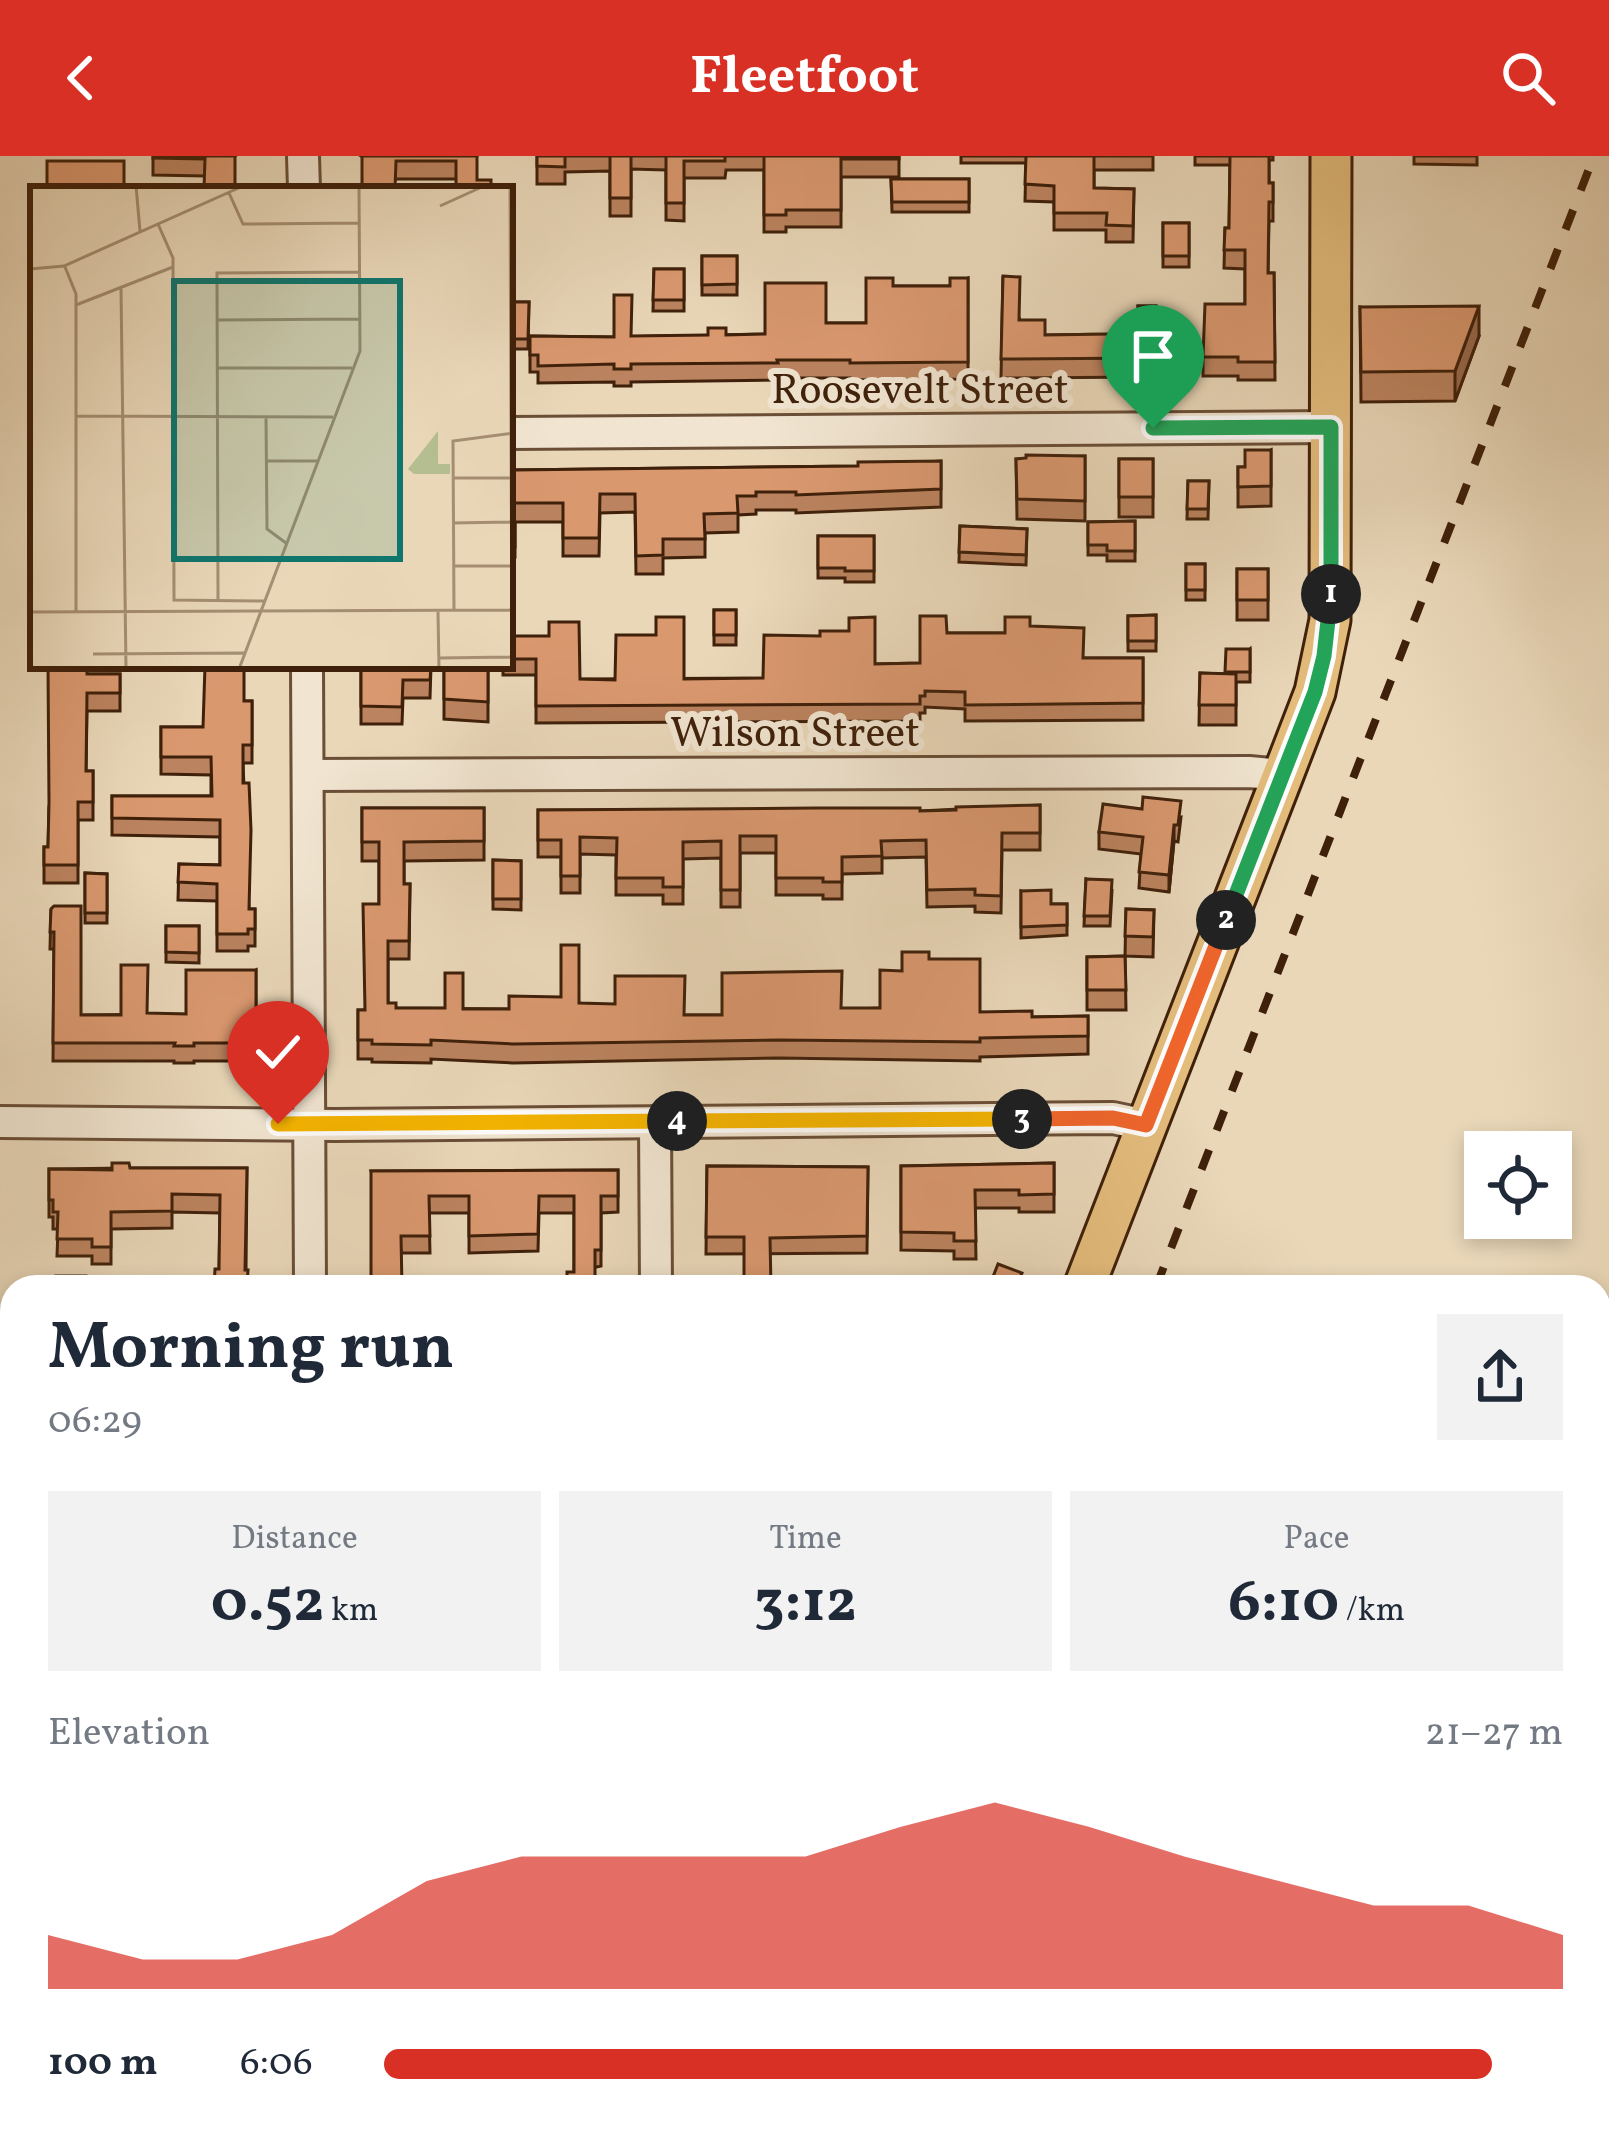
<!DOCTYPE html>
<html lang="en">
<head>
<meta charset="utf-8">
<style>
  :root { --surface:#fff; --page:#f2f2f3; --text:#1f2937; --muted:#747a83; --accent:#d93025 }
  body { margin:0; font-family:Vollkorn,serif; background:var(--page); color:var(--text); height:100vh; display:flex; flex-direction:column; font-size:45px; white-space:nowrap }
  * { box-sizing:border-box; margin:0 }
  p { font-size:39px; color:var(--muted) }
  .icon { flex:none; width:66px; height:66px; fill:none; stroke:currentColor; stroke-width:2; stroke-linecap:round; stroke-linejoin:round }
  .map { position:relative; flex:1; overflow:hidden }
  .panel { position:absolute; left:0px; top:1119px; width:1611px; height:861px; display:flex; flex-direction:column; background:var(--surface); border-radius:36px 36px 0 0; box-shadow:0 6px 18px #0003 }
  .panel>* { flex:none }
  .buttons { position:absolute; left:1464px; top:975px; display:grid; gap:24px }
  .buttons a { display:grid; place-items:center; width:108px; height:108px; border-radius:0px; background:var(--surface); box-shadow:0 6px 18px #0003; font-size:60px }
  .pin { position:absolute; display:grid; place-items:center; width:102px; height:102px; color:#fff; margin:-123px -51px; border-radius:50% 50% 50% 0; rotate:-45deg; box-shadow:0 0 12px #0007 }
  .pin .icon { rotate:45deg }
  .km { position:absolute; width:60px; height:60px; margin:-30px; border-radius:50%; background:#222; color:#fff; font-size:33px; line-height:60px; text-align:center }
  .round { display:grid; place-items:center; flex:none; width:126px; height:126px; border-radius:0px; background:var(--page) }
  .summary { display:flex; align-items:center; justify-content:space-between; height:204px; padding:0 48px }
  h1 { font-size:66px; font-weight:700; line-height:90px }
  .figures { display:grid; grid-template-columns:repeat(3,1fr); gap:18px; height:204px; padding:12px 48px }
  .figures div { display:grid; align-content:center; border-radius:0px; background:var(--page); text-align:center }
  .figures b { font-size:60px; font-weight:700 }
  .figures small { font-size:33px; font-weight:400 }
  .figures p { font-size:33px }
  .chart { height:336px; padding:24px 48px }
  .chart p { display:flex; justify-content:space-between }
  .chart svg { width:100%; height:216px; margin-top:12px; fill:var(--accent); opacity:.7 }
  ul { padding:0 48px; list-style:none; font-size:39px }
  li { display:grid; grid-template-columns:192px 144px 1fr; align-items:center; height:90px }
  li i { height:30px; border-radius:15px; background:var(--accent) }
  header { display:flex; justify-content:space-between; align-items:center; height:156px; padding:0 48px; background:var(--accent); color:#fff; font-size:54px; font-weight:700 }
  .map>svg:first-child { display:block }
  .lines { fill:none; stroke-linecap:round; stroke-linejoin:round }
  .minor-casing { stroke:#6a4e36; stroke-width:36 }
  .major-casing { stroke:#3f200a; stroke-width:45 }
  .minor { stroke:#f1e5d1; stroke-width:30 }
  .major { stroke:#e4bc7c; stroke-width:39 }
  .rail { stroke:#3f200a; stroke-width:8; stroke-dasharray:21 21; stroke-linecap:butt }
  .wall { fill:#bb835f; stroke:#3f200a; stroke-width:3 }
  .shaded-wall { fill:#996a4e; stroke:#3f200a; stroke-width:3 }
  .building { fill:#da986f; stroke:#3f200a; stroke-width:3 }
  .split-1-casing { stroke:#fff; stroke-width:24 }
  .split-2-casing { stroke:#fff; stroke-width:24 }
  .split-3-casing { stroke:#fff; stroke-width:24 }
  .split-4-casing { stroke:#fff; stroke-width:24 }
  .split-5-casing { stroke:#fff; stroke-width:24 }
  .split-1 { stroke:#22a559; stroke-width:15 }
  .split-2 { stroke:#22a559; stroke-width:15 }
  .split-3 { stroke:#f0652b; stroke-width:15 }
  .split-4 { stroke:#f5b400; stroke-width:15 }
  .split-5 { stroke:#f5b400; stroke-width:15 }
  .labels { text-anchor:middle; stroke-width:12; stroke-linejoin:round; paint-order:stroke }
  .street-label { font-size:42px; fill:#3f200a; stroke:#f1e5d1 }
  .inset-road { fill:none; stroke:#a58e72; stroke-width:3 }
  .view { fill:#0f766e; fill-opacity:0.15; stroke:#0f766e; stroke-width:6 }
  .inset-edge { fill:none; stroke:#3f200a; stroke-width:6 }
</style>
</head>
<body>
<header><svg class="icon" aria-label="back" viewBox="0 0 24 24"><path d="M15 5l-7 7 7 7"/></svg>Fleetfoot<svg class="icon" aria-label="search" viewBox="0 0 24 24"><circle cx="10" cy="10" r="6"/><path d="M15 15l6 6"/></svg></header>
<div class="map">
<svg width="1609" height="1979" viewBox="0 0 1609 1979">
  <rect width="100%" height="100%" fill="#e9d7b8"/>
  <filter id="stains"><feTurbulence type="fractalNoise" baseFrequency=".00167" numOctaves="4"/><feColorMatrix values="0 0 0 0 .2 0 0 0 0 .09 0 0 0 0 .02 0 0 0 .5 -.17"/></filter>
  <radialGradient id="worn" r=".72"><stop offset=".6" stop-color="#630" stop-opacity="0"/><stop offset="1" stop-color="#630" stop-opacity=".3"/></radialGradient>
  <g class="lines">
    <defs>
      <g id="minor">
        <polyline points="303,0 304,33"/>
        <polyline points="510,277 1331,271"/>
        <polyline points="307,510 310,1131"/>
        <polyline points="308,619 1249,616 1283,619"/>
        <polyline points="0,966 335,969 1113,962 1146,969"/>
        <polyline points="655,966 656,1131"/>
        <polyline points="309,1979 309,1968"/>
      </g>
      <g id="major">
        <polyline points="1084,1131 1283,619 1315,536 1330,464 1331,0"/>
        <polyline points="756,1979 761,1968"/>
      </g>
    </defs>
    <use href="#minor" class="minor-casing"/>
    <use href="#major" class="major-casing"/>
    <use href="#minor" class="minor"/>
    <use href="#major" class="major"/>
    <g class="rail">
      <polyline points="1156,1131 1594,0"/>
      <polyline points="1599,1216 1609,1201"/>
      <polyline points="1599,1328 1609,1313"/>
      <polyline points="828,1979 832,1968"/>
      <polyline points="1078,1979 1085,1968"/>
      <polyline points="1112,1979 1123,1968"/>
    </g>
  </g>
  <g class="wall">
    <polygon points="153,0 235,0 205,20 153,19"/>
    <polygon points="361,0 477,0 456,23 396,23"/>
    <polygon points="537,0 899,0 899,21 841,21 841,71 786,71 786,76 764,76 764,14 726,14 725,22 684,22 684,65 666,64 666,14 631,13 631,60 610,60 610,15 565,16 565,28 537,28"/>
    <polygon points="961,0 1153,0 1153,14 1094,14 1094,32 1134,33 1133,86 1106,86 1106,74 1054,74 1054,46 1025,45 1026,7 961,7"/>
    <polygon points="1195,0 1273,0 1273,4 1269,4 1269,27 1273,27 1273,65 1269,65 1268,117 1274,117 1275,224 1238,224 1238,220 1203,220 1203,201 1245,148 1245,113 1224,112 1225,72 1229,72 1230,9 1195,9"/>
    <polygon points="1414,0 1477,0 1477,9 1414,8"/>
    <polygon points="891,23 969,23 969,56 892,56"/>
    <rect x="1163" y="67" width="26" height="44"/>
    <rect x="702" y="100" width="35" height="39"/>
    <polygon points="654,113 684,113 684,155 653,155"/>
    <polygon points="1003,120 1020,164 1045,179 1111,178 1138,174 1138,150 1156,150 1156,182 1142,182 1142,221 1001,222"/>
    <polygon points="968,122 968,223 850,224 850,222 778,222 778,224 631,226 631,230 614,230 614,226 538,227 538,216 530,216 530,180 614,181 765,178 826,167 866,167 893,130 950,130"/>
    <polygon points="510,146 529,146 528,193 510,193"/>
    <polygon points="1360,151 1479,180 1455,245 1361,246"/>
    <polygon points="1271,294 1271,350 1238,351 1238,311 1245,311"/>
    <polygon points="1085,300 1085,365 1017,363 1016,303"/>
    <rect x="1119" y="303" width="34" height="58"/>
    <polygon points="941,305 941,351 796,357 796,354 756,354 756,358 738,359 738,376 705,377 705,401 663,402 663,418 636,418 635,356 600,357 599,400 563,400 563,366 514,366 514,314 858,310"/>
    <polygon points="1188,325 1209,325 1208,363 1187,363"/>
    <polygon points="1135,365 1135,405 1107,405 1107,399 1088,399 1088,366"/>
    <rect x="510" y="368" width="5" height="33"/>
    <polygon points="960,370 1027,373 1026,409 959,406"/>
    <polygon points="818,380 874,380 874,426 845,426 845,422 818,422"/>
    <rect x="1186" y="408" width="19" height="36"/>
    <rect x="1237" y="413" width="31" height="51"/>
    <rect x="714" y="454" width="22" height="35"/>
    <polygon points="1156,459 1156,495 1128,495 1128,460"/>
    <polygon points="1030,470 1083,502 1143,502 1143,564 965,565 965,553 925,551 925,557 920,557 920,565 536,567 536,519 503,519 503,510 510,510 510,480 580,523 763,522 875,508 920,507 947,477 1005,477"/>
    <polygon points="1250,493 1250,526 1236,526 1236,569 1199,569 1200,517 1225,518"/>
    <polygon points="361,510 431,510 430,542 403,542 402,568 361,568"/>
    <polygon points="444,510 488,511 488,566 444,563"/>
    <polygon points="87,518 120,518 120,555 87,555 86,615 93,615 93,664 78,664 78,727 44,727 44,691 48,691 49,651"/>
    <polygon points="244,545 252,545 252,607 243,607 249,753 255,753 255,790 248,790 248,795 217,795 217,745 178,744 179,708 220,709 220,681 112,679 112,640 211,640 211,619 161,618 161,571 203,571"/>
    <polygon points="1040,649 1040,694 1002,694 1001,757 975,756 975,750 927,751 926,701 882,702 882,717 842,718 842,743 823,743 823,739 776,739 776,697 740,697 740,751 721,751 721,702 683,703 683,748 663,748 663,739 616,739 616,699 580,698 580,737 561,737 561,701 538,701 538,654 920,655"/>
    <polygon points="362,652 484,652 484,704 404,705 404,728 410,728 409,803 388,803 388,847 396,852 509,853 579,847 685,859 722,859 880,852 902,815 929,803 980,856 1032,861 1088,860 1088,898 980,901 980,905 779,902 513,907 431,903 431,907 372,906 372,903 358,903 358,854 365,854 379,748 379,705 362,705"/>
    <polygon points="1181,661 1178,686 1174,685 1169,736 1139,732 1141,698 1099,693 1099,676"/>
    <polygon points="493,704 521,705 521,754 493,753"/>
    <polygon points="85,717 107,718 107,767 85,767"/>
    <polygon points="1086,723 1112,734 1110,770 1084,770"/>
    <polygon points="1021,735 1051,748 1067,748 1067,779 1021,782"/>
    <polygon points="51,753 81,859 186,858 256,814 256,905 194,905 194,907 174,907 174,905 53,905 54,793 50,793"/>
    <polygon points="1126,753 1154,754 1153,801 1125,800"/>
    <polygon points="166,770 199,770 199,807 166,806"/>
    <polygon points="1125,800 1126,854 1087,854 1087,801"/>
    <polygon points="1054,1007 1054,1056 1019,1056 1019,1052 975,1052 976,1103 954,1103 954,1095 901,1094 901,1010"/>
    <polygon points="707,1010 868,1011 867,1097 706,1098"/>
    <polygon points="130,1012 247,1012 246,1114 248,1131 219,1113 220,1057 172,1056 172,1072 111,1073 111,1108 92,1108 92,1100 57,1100 58,1073 53,1073 53,1061 49,1061 49,1013"/>
    <polygon points="618,1014 618,1056 601,1057 601,1110 574,1116 574,1057 539,1057 538,1095 469,1097 469,1057 429,1057 430,1097 402,1097 371,1015"/>
    <rect x="1599" y="1670" width="10" height="138"/>
  </g>
  <g class="shaded-wall">
    <polygon points="1479,150 1479,180 1455,245 1455,215"/>
    <polygon points="1174,669 1174,685 1169,736 1169,719"/>
  </g>
  <g class="building">
    <polygon points="153,0 235,0 235,33 204,33 205,3 153,2"/>
    <polygon points="362,0 477,0 477,24 491,24 491,33 456,33 456,5 396,5 395,33 362,33"/>
    <polygon points="537,0 565,0 565,11 537,10"/>
    <rect x="610" y="0" width="21" height="42"/>
    <polygon points="666,0 725,0 725,5 684,5 684,47 666,47"/>
    <polygon points="764,0 899,0 899,3 841,3 841,54 786,54 786,59 764,59"/>
    <polygon points="1026,0 1094,0 1094,32 1134,33 1133,70 1106,69 1107,57 1054,57 1054,30 1025,28"/>
    <polygon points="1230,0 1269,0 1269,27 1273,27 1273,46 1269,46 1268,117 1274,117 1275,206 1238,206 1238,201 1203,201 1205,148 1245,148 1245,94 1224,94 1225,72 1229,72"/>
    <polygon points="47,5 124,5 124,32 47,33"/>
    <polygon points="891,23 969,23 969,46 892,46"/>
    <rect x="1163" y="67" width="26" height="33"/>
    <polygon points="702,100 737,100 737,128 702,129"/>
    <polygon points="654,113 684,113 684,144 653,144"/>
    <polygon points="1003,120 1020,121 1019,164 1045,164 1045,179 1111,178 1111,175 1142,174 1142,202 1001,203"/>
    <polygon points="866,122 893,122 893,130 950,130 950,122 968,122 968,206 850,207 850,204 777,204 778,207 631,208 631,213 614,213 614,208 538,210 538,199 530,199 530,180 614,181 614,139 632,139 631,180 708,179 708,172 726,172 726,179 765,178 765,127 826,127 826,167 866,167"/>
    <polygon points="510,146 529,146 528,183 510,183"/>
    <polygon points="1138,150 1156,150 1156,172 1138,171"/>
    <polygon points="1479,150 1455,215 1361,216 1360,151"/>
    <polygon points="1245,294 1271,294 1271,330 1238,331 1238,311 1245,311"/>
    <polygon points="1026,299 1085,300 1085,345 1017,343 1016,303 1026,302"/>
    <rect x="1119" y="303" width="34" height="38"/>
    <polygon points="941,305 941,333 796,339 796,336 756,336 756,340 737,340 738,357 704,358 705,383 663,383 663,399 636,400 635,338 600,338 599,382 563,382 563,347 514,347 514,314 858,310 858,306"/>
    <polygon points="1188,325 1209,325 1208,353 1187,353"/>
    <polygon points="1135,365 1135,395 1107,395 1107,389 1088,389 1088,366"/>
    <rect x="510" y="368" width="5" height="23"/>
    <polygon points="960,370 1027,373 1026,399 959,396"/>
    <polygon points="818,380 874,380 874,415 845,415 845,412 818,412"/>
    <rect x="1186" y="408" width="19" height="26"/>
    <rect x="1237" y="413" width="31" height="31"/>
    <rect x="714" y="454" width="22" height="25"/>
    <polygon points="1156,459 1156,485 1128,485 1128,460"/>
    <polygon points="920,460 946,460 947,477 1005,477 1005,461 1030,461 1030,470 1084,472 1083,502 1143,502 1143,547 965,549 965,536 925,535 925,540 920,540 920,548 536,550 536,503 510,503 510,480 549,480 549,466 579,466 580,523 615,524 616,479 656,479 656,461 684,461 684,523 763,522 764,479 820,480 820,475 849,475 849,462 875,461 875,508 920,507"/>
    <polygon points="1226,493 1250,493 1250,516 1225,516"/>
    <polygon points="48,510 87,510 87,518 120,518 120,537 87,537 86,615 93,615 93,646 78,646 78,709 44,709 44,691 48,691 49,646"/>
    <polygon points="205,510 244,510 244,545 252,545 252,589 243,589 243,627 249,627 251,674 249,753 255,753 255,773 248,773 248,778 217,778 217,728 178,726 179,708 220,709 220,664 112,662 112,640 212,640 211,601 161,601 161,571 203,571"/>
    <polygon points="361,510 431,510 430,524 403,524 402,551 361,550"/>
    <polygon points="444,510 488,511 488,546 444,543"/>
    <polygon points="1200,517 1236,518 1236,549 1199,549"/>
    <polygon points="1143,641 1181,645 1178,669 1174,669 1169,719 1139,716 1143,681 1099,676 1103,648 1142,653"/>
    <polygon points="1040,649 1040,677 1002,677 1001,740 975,739 975,733 927,734 926,684 881,685 882,700 842,701 842,726 823,726 823,722 776,722 776,680 740,680 740,734 721,734 721,685 683,686 683,731 663,731 663,722 616,722 617,682 580,681 580,720 561,720 561,684 538,684 538,654 817,652 920,652 920,655 956,654 956,651"/>
    <polygon points="362,652 484,652 484,685 404,686 404,728 410,728 409,785 388,785 388,847 396,847 396,852 445,852 445,817 463,817 463,853 509,853 509,840 561,841 561,789 579,789 579,847 615,848 615,820 685,820 684,859 722,859 722,817 842,815 841,852 880,852 880,814 902,815 902,796 929,796 929,803 980,803 980,856 1032,855 1032,861 1088,860 1088,880 980,882 980,886 779,884 513,888 431,884 431,889 372,888 372,884 358,884 358,854 365,854 363,748 379,748 379,686 362,686"/>
    <polygon points="493,704 521,705 521,743 493,743"/>
    <polygon points="85,717 107,718 107,757 85,757"/>
    <polygon points="1086,723 1112,724 1110,760 1084,760"/>
    <polygon points="1051,734 1051,748 1067,748 1067,769 1021,771 1021,735"/>
    <polygon points="54,750 81,750 81,859 121,859 121,809 148,809 147,857 186,858 186,814 256,814 256,887 194,887 194,890 174,890 175,887 53,887 54,776 50,776 51,753"/>
    <polygon points="1126,753 1154,754 1153,781 1125,780"/>
    <polygon points="166,770 199,770 199,797 166,796"/>
    <polygon points="1125,800 1126,834 1087,834 1087,801"/>
    <polygon points="112,1007 129,1007 130,1012 247,1012 245,1114 248,1114 247,1131 214,1131 215,1113 219,1113 220,1039 172,1038 172,1055 111,1056 111,1091 92,1091 92,1083 57,1083 58,1056 53,1056 53,1044 49,1044 49,1013 112,1014"/>
    <polygon points="1054,1007 1054,1038 1019,1039 1019,1034 975,1034 976,1085 954,1085 954,1077 901,1076 901,1010"/>
    <polygon points="707,1010 868,1011 867,1080 770,1082 771,1131 744,1131 744,1081 706,1081"/>
    <polygon points="618,1014 618,1040 601,1040 601,1094 595,1094 595,1131 567,1131 567,1116 574,1116 574,1040 539,1040 538,1078 469,1080 469,1040 429,1040 430,1080 401,1080 402,1131 371,1131 371,1015"/>
    <polygon points="998,1108 1022,1117 1016,1131 989,1131"/>
    <rect x="56" y="1120" width="30" height="11"/>
    <polygon points="872,1124 896,1124 896,1128 927,1128 927,1131 872,1131"/>
    <rect x="1599" y="1670" width="10" height="108"/>
    <rect x="60" y="1968" width="189" height="11"/>
    <rect x="373" y="1968" width="83" height="11"/>
    <rect x="617" y="1968" width="47" height="11"/>
  </g>
  <g class="lines">
    <defs>
      <polyline id="split-1" points="1153,272 1331,271 1331,438"/>
      <polyline id="split-2" points="1226,764 1315,536 1324,500 1331,438"/>
      <polyline id="split-3" points="1022,963 1113,962 1146,969 1226,764"/>
      <polyline id="split-4" points="677,965 1022,963"/>
      <polyline id="split-5" points="278,968 677,965"/>
    </defs>
    <use href="#split-1" class="split-1-casing"/>
    <use href="#split-2" class="split-2-casing"/>
    <use href="#split-3" class="split-3-casing"/>
    <use href="#split-4" class="split-4-casing"/>
    <use href="#split-5" class="split-5-casing"/>
    <use href="#split-1" class="split-1"/>
    <use href="#split-2" class="split-2"/>
    <use href="#split-3" class="split-3"/>
    <use href="#split-4" class="split-4"/>
    <use href="#split-5" class="split-5"/>
  </g>
  <g class="labels">
    <g class="street-label">
      <text x="920" y="247">Roosevelt Street</text>
      <text x="795" y="590">Wilson Street</text>
    </g>
  </g>
  <g transform="translate(30 30)">
    <rect width="483" height="483" fill="#e9d7b8"/>
    <path d="M408,245V278H420V288H384L378,283Z" fill="#b5be90"/>
    <path class="inset-road" d="M106,0L110,45M480,0L482,483M199,7L213,38L329,37M410,20L454,0M128,38L143,72L144,414L234,415M35,81L46,108V425M0,83L34,80L213,0M91,103L96,483M46,119L143,81M187,134L329,133M187,182H322M46,230L303,231M236,231L237,343L256,357M236,275H288M422,292H482M423,337L482,336M423,380H482M188,413L187,87L331,86M424,424L423,255L483,247M0,426L483,424M408,426L409,483M63,468L214,467M409,472L482,471M209,483L330,165L329,0"/>
    <path class="view" d="M144,95H370V373H144Z"/>
    <rect width="483" height="483" class="inset-edge"/>
  </g>
  <rect width="100%" height="100%" filter="url(#stains)"/>
  <rect width="100%" height="100%" fill="url(#worn)"/>
</svg>
<div class="buttons">
<a><svg class="icon" aria-label="locate" viewBox="0 0 24 24"><circle cx="12" cy="12" r="6"/><path d="M12 2v4M12 18v4M2 12h4M18 12h4"/></svg></a>
</div>
<div class="pin" style="left:1153px;top:272px;background:#1e9e55"><svg class="icon" aria-label="arrive" viewBox="0 0 24 24"><path d="M6 21V4h12l-3 4 3 4H6"/></svg></div>
<div class="pin" style="left:278px;top:968px;background:#d93025"><svg class="icon" aria-label="check" viewBox="0 0 24 24"><path d="M5 12l5 5 9-10"/></svg></div>
<b class="km" style="left:1331px;top:438px">1</b>
<b class="km" style="left:1226px;top:764px">2</b>
<b class="km" style="left:1022px;top:963px">3</b>
<b class="km" style="left:677px;top:965px">4</b>
<section class="panel">
<div class="summary"><div><h1>Morning run</h1><p>06:29</p></div><a class="round"><svg class="icon" aria-label="share" viewBox="0 0 24 24"><path d="M12 15V3M7 8l5-5 5 5M5 13v7h14v-7"/></svg></a></div>
<div class="figures">
<div><p>Distance</p><b>0.52<small> km</small></b></div>
<div><p>Time</p><b>3:12</b></div>
<div><p>Pace</p><b>6:10<small> /km</small></b></div>
</div>
<div class="chart"><p><span>Elevation</span>21–27 m</p>
<svg viewBox="0 0 160 44" preserveAspectRatio="none"><path d="M0 44V33L10 38L20 38L30 33L40 22L50 17L60 17L70 17L80 17L90 11L100 6L110 11L120 17L130 22L140 27L150 27L160 33V44z"/></svg>
</div>
<ul>
<li><b>100 m</b>6:06<i style="width:94%"></i></li>
</ul>
</section>
</div>
</body>
</html>
